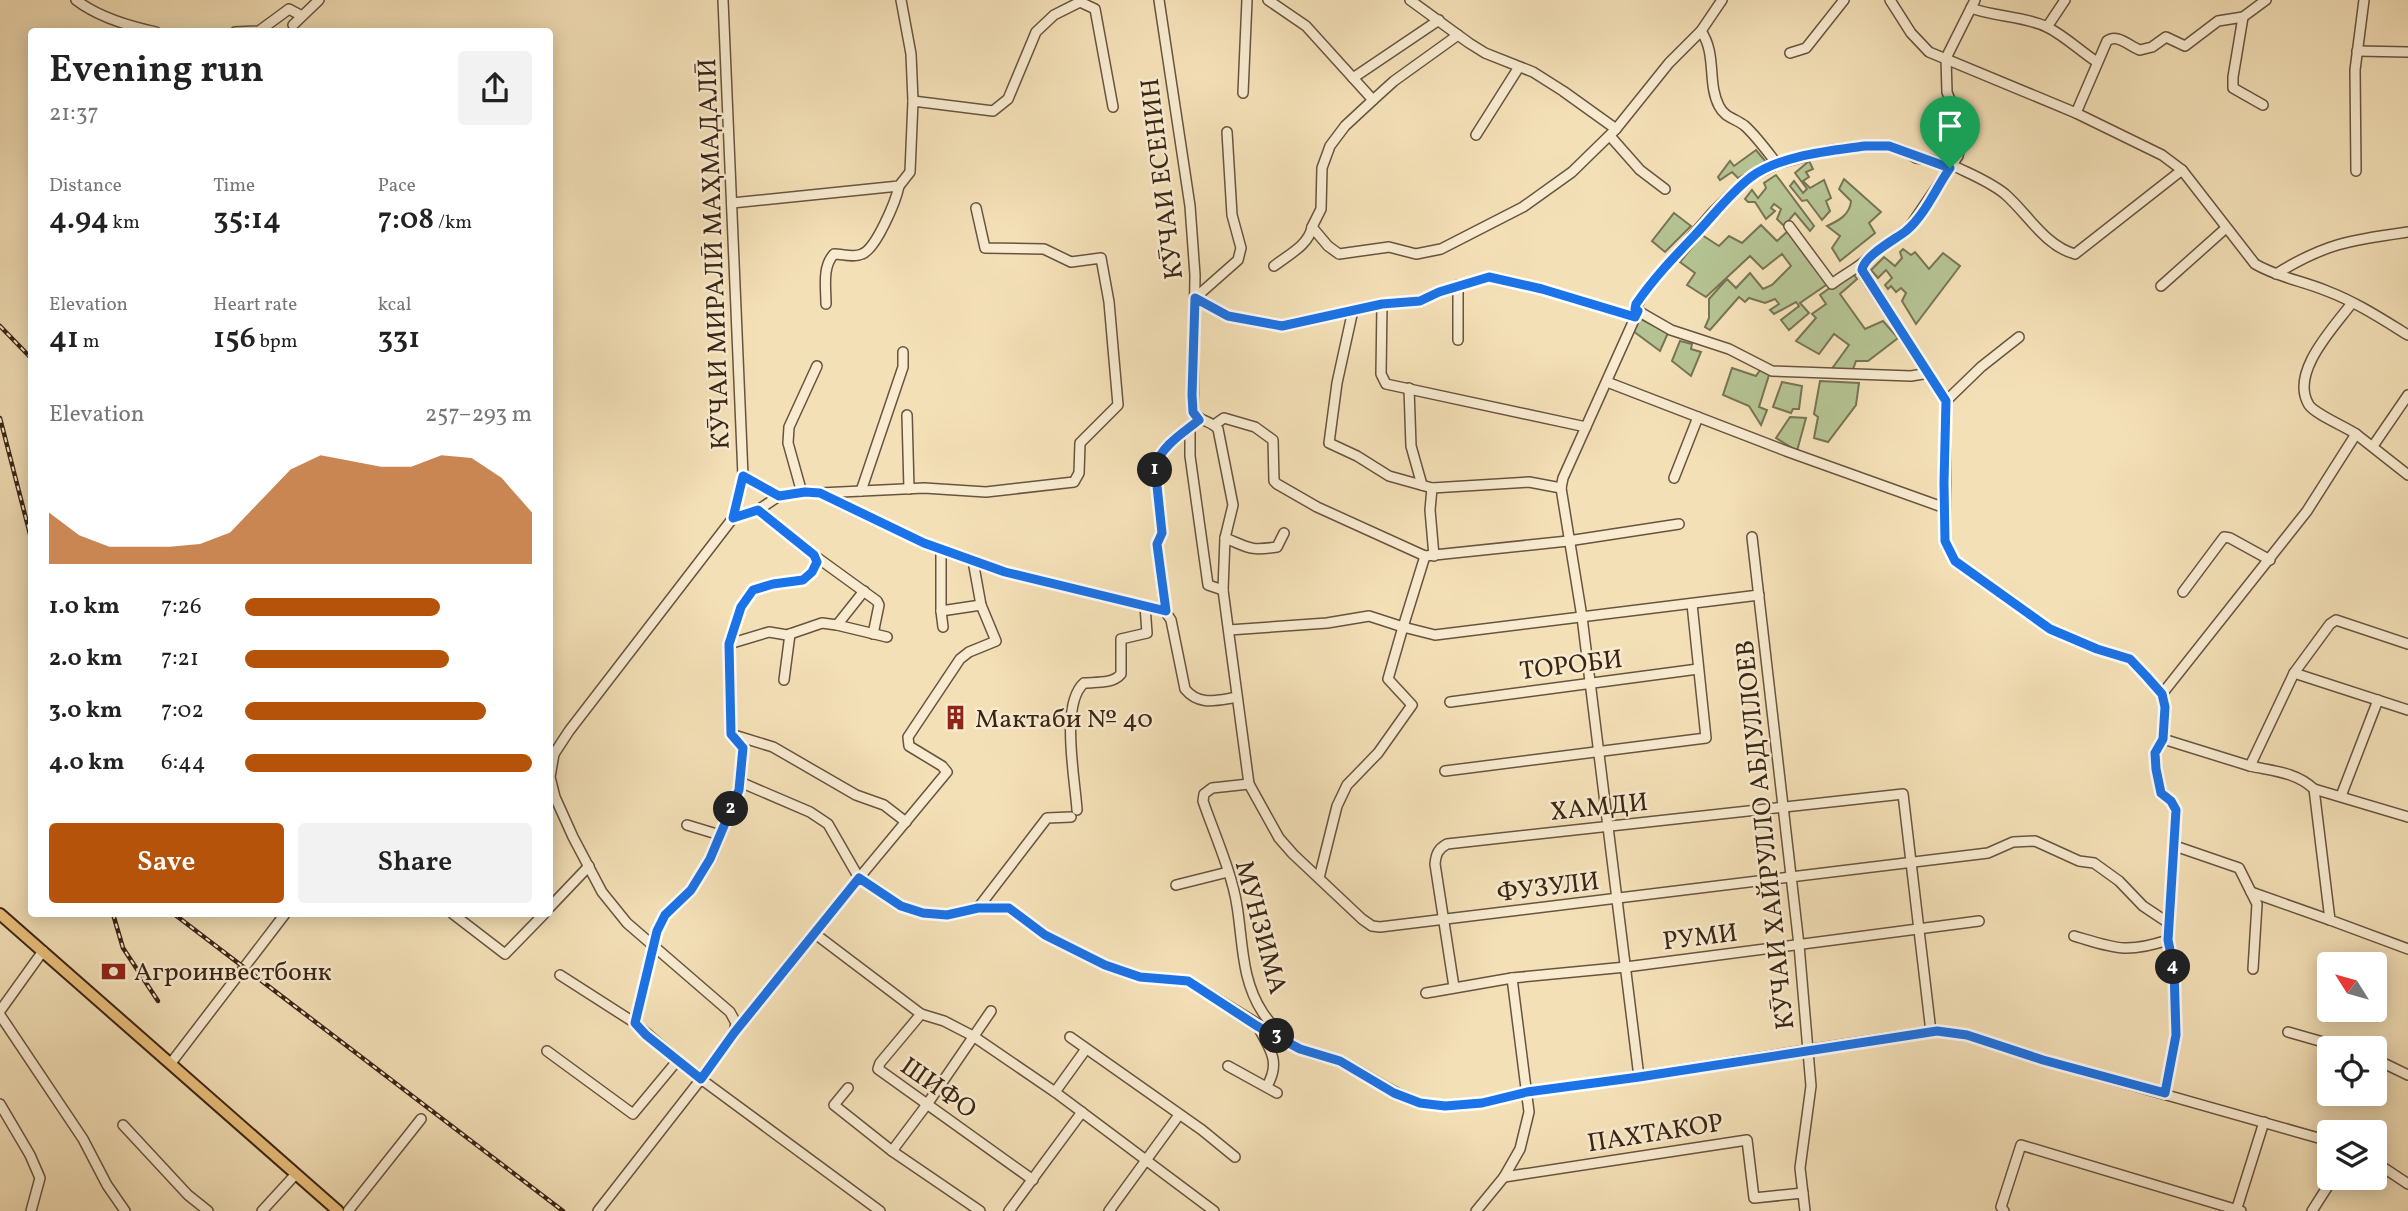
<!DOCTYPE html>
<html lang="en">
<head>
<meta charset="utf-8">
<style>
  :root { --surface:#fff; --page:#f2f2f2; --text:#222; --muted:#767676; --accent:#b45309 }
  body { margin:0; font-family:Vollkorn,serif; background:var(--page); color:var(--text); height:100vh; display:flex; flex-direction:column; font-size:26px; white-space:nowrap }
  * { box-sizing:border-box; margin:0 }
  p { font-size:23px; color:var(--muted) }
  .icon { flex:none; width:38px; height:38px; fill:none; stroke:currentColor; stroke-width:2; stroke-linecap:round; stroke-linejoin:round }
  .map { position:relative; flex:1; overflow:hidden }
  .drawer { position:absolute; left:28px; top:28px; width:525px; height:889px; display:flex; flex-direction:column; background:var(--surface); border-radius:7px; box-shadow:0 4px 18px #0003 }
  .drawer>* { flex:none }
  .needle { width:46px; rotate:307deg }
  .tools { position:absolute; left:2317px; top:952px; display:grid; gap:14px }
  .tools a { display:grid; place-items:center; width:70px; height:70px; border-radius:7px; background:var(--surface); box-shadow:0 4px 18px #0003; font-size:35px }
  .pin { position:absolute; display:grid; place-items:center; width:60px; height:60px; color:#fff; margin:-72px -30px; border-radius:50% 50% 50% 0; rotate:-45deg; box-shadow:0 0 7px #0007 }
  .pin .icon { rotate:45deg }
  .km { position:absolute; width:35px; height:35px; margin:-18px; border-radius:50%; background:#222; color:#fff; font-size:19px; line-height:35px; text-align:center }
  .round { display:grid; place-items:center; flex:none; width:74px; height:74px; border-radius:7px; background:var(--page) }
  .headline { display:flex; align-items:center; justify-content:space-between; height:119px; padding:0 21px }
  h1 { font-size:38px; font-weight:600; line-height:52px }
  .figures { display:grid; grid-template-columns:repeat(3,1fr); gap:10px; height:119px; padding:7px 21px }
  .figures div { display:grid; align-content:center }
  .figures b { font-size:30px; font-weight:600 }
  .figures small { font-size:19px; font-weight:400 }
  .figures p { font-size:19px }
  .chart { height:196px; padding:14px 21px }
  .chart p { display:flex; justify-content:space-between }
  .chart svg { width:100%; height:126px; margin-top:7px; fill:var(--accent); opacity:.7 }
  .cta { display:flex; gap:14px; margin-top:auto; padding:14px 21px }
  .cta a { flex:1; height:80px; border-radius:7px; background:var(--accent); color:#fff; font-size:28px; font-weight:600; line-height:80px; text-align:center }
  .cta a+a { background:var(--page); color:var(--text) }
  ul { padding:0 21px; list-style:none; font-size:23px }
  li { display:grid; grid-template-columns:112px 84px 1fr; align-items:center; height:52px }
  li i { height:18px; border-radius:9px; background:var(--accent) }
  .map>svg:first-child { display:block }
  .green { fill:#b5c393; stroke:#777454; stroke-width:2 }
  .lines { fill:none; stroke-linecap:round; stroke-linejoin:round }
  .minor-casing { stroke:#68543e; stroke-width:12 }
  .major-casing { stroke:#392516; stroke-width:14 }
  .minor { stroke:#f8ebd0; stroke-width:9 }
  .major { stroke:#eac07c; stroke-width:10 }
  .rail-casing { stroke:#392516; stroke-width:4.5 }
  .rail { stroke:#f8ebd0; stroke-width:2; stroke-dasharray:5; stroke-linecap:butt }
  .route-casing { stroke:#fff; stroke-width:14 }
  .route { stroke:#1a73e8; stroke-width:9 }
  .labels { text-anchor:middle; stroke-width:5; stroke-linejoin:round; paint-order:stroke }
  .street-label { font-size:26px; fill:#392516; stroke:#f8ebd0 }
  .poi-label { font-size:26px; fill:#392516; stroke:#f8ebd0; text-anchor:start }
</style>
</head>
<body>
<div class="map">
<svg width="2408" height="1211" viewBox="0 0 2408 1211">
  <rect width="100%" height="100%" fill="#f4e0b7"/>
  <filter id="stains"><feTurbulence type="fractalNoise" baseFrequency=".00286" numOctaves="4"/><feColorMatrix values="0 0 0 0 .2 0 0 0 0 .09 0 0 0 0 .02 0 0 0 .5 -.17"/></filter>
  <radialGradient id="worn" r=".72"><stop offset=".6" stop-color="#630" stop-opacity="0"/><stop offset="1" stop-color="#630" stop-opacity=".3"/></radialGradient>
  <g class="green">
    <polygon points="1756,150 1766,162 1738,178 1732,172 1720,180 1718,177 1730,161 1734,166"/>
    <polygon points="1809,161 1813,169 1806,172 1809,177 1803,181 1810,188 1824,180 1831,198 1826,201 1830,211 1822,220 1807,200 1802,201 1790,186 1794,181 1803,193 1807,189 1795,173"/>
    <polygon points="1776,175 1814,226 1810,231 1795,213 1789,220 1792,224 1784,226 1777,219 1781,209 1774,204 1771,208 1775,211 1766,219 1755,202 1748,202 1745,199 1752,190 1758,198 1766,188 1764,183"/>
    <path d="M1844,179L1881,212L1869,223L1875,233L1840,261L1832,248L1840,236L1827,226C1838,221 1850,215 1851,201L1839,189Z"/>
    <polygon points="1674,213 1691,226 1665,252 1652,241"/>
    <polygon points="1761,225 1777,241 1789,230 1829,283 1800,303 1809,313 1789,330 1781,320 1799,306 1796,302 1774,314 1770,310 1779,304 1775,299 1765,303 1749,298 1745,302 1739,297 1710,330 1705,327 1709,318 1709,299 1727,279 1736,288 1750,273 1763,289 1772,285 1791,266 1782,254 1763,269 1750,256 1706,297 1687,285 1695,273 1680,262 1702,235 1719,246 1729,236 1742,243"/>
    <polygon points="1903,249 1911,255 1915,252 1929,269 1943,253 1960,266 1916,324 1902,301 1906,293 1901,288 1896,292 1891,286 1888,289 1885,285 1892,278 1886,270 1878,278 1871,270 1884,257 1895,266 1902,258 1900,252"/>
    <polygon points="1852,272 1857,279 1840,294 1865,329 1883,321 1898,338 1868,361 1856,361 1852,372 1831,370 1849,345 1834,334 1819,354 1796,341 1816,318 1812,314 1826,304 1820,295"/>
    <polygon points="1639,318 1668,333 1660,351 1633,331"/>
    <polygon points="1680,341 1692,344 1691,349 1701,352 1691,376 1672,361"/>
    <polygon points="1732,368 1756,376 1760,370 1769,375 1759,407 1767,410 1761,425 1749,406 1723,395"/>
    <polygon points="1820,381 1859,383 1856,405 1828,442 1814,438 1818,417 1814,414"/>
    <polygon points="1782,382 1802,386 1799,409 1793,409 1791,413 1773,407"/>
    <polygon points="1790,417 1806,418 1797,451 1776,438"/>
  </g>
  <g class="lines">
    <defs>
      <g id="minor">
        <path d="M76,0C98,17 128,26 156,32"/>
        <polyline points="901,0 911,54 913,101"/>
        <path d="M1159,0L1190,206L1195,275L1193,412C1202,423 1210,420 1218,429L1233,505L1225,538L1223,590L1249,784L1279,838L1293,854L1362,919L1372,926L1380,927L1988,853L2013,842L2035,841L2079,861L2094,863L2119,881L2143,906L2170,924"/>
        <polyline points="1268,0 1306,26 1373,100 1345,126 1330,146 1322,168 1321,209 1312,227 1328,246 1339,254 1389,247 1416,254 1441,249 1523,207 1572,172 1616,129 1669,63 1701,31 1722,0"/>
        <polyline points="1410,0 1469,43 1485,53 1533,72 1563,91 1616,129"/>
        <path d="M1890,0L1911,33L1929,52L2076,113L2162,155L2182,170L2255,264C2277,277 2303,281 2327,291C2356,302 2382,319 2408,335"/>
        <path d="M1971,8C1995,17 2024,16 2047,27C2065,36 2080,51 2097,62"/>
        <polyline points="2243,17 2233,77 2233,88 2263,105"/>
        <polyline points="293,25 319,0"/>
        <polyline points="2047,27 2065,0"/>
        <path d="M1701,31C1717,54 1707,83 1719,106C1725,118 1735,118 1745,126C1757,137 1767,151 1777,164"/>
        <polyline points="235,32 259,31 289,9 302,16"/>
        <polyline points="2357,51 2408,52"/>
        <polyline points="1790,53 1806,48 1844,0"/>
        <polyline points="1353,78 1439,20"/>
        <polyline points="1243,93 1247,0"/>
        <polyline points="1373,100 1394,81 1458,35"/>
        <path d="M2076,113L2107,41C2117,33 2129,46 2140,50L2152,47L2166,37L2185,46L2218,21L2243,17L2266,0"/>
        <polyline points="1227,132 1232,215 1241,248 1238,260 1195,298 1228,316 1282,326 1382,304 1420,301 1439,292 1489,277 1542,289 1635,317"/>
        <polyline points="1476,135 1519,67"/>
        <polyline points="1610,136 1640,170 1665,189"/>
        <path d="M1952,165C1970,174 1989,181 2005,194C2027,213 2045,246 2075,254L2182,170"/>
        <polyline points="2356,171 2355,70 2364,0"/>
        <polyline points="732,203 899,186 910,172 913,101 993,111 1008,99 1036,32 1054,15 1080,2 1095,9 1113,107"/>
        <path d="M1789,226L1832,284C1843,275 1860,267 1868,258L1909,228L1958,156L1961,141L1960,126L1947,92L1946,58L1975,0"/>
        <polyline points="1862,265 1864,275 1946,401 1945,541 1955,561 2050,629 2097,649 2130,659 2147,677 2162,694 2165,707 2163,739 2156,753 2156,769 2161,793 2171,801 2176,810 2168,940 2174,969 2176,1035 2165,1093"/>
        <path d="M1274,266C1288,255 1309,245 1312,227"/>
        <path d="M2276,274C2326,243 2351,240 2408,232"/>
        <polyline points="2161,286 2226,228"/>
        <path d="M826,304C826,287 822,267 834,254C843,254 854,258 862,254C876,249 896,201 899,186"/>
        <polyline points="1382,304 1381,374 1386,384 1586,427"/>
        <polyline points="1353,310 1337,383 1329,443 1357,456 1389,476 1432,488 1529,482 1561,488"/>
        <polyline points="1638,311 1671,330 1729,349 1772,371 1911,376 1929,373"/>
        <polyline points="1458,340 1458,285"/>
        <polyline points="1607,382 1786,451 1945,508"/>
        <polyline points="1409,388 1411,446 1422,485"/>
        <polyline points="1946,401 1981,367 2019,337"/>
        <polyline points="907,415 909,489"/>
        <polyline points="1214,425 1224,418 1255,427 1273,440 1274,481 1277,484 1317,507 1425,556 1568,541 1679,524"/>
        <polyline points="1190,428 1190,456 1208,585 1223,590"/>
        <polyline points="2356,434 2408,475"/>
        <polyline points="2373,446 2408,395"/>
        <polyline points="743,476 779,496"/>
        <polyline points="1674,478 1698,417"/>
        <polyline points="1432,488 1430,510 1434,556"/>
        <polyline points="861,491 903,367 903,352"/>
        <polyline points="802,493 788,443 789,427 817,366"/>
        <polyline points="820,493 924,488 986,492 1074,482 1079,473 1080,443 1118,405 1109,302 1101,258 1071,262 1044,249 985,248 976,208"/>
        <path d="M733,518L758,510L779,496L805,492L820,493L924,543L1005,572L1165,611L1171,620L1185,689C1198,705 1214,701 1232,698"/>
        <polyline points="1752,537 1799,945 1811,1086 1800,1168 1805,1211"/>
        <path d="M1225,538C1250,548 1249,551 1277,547L1284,533"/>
        <polyline points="941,549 941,611 943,627"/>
        <polyline points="815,556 877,601 879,605 873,634"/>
        <polyline points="973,561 981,605 996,641 969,652 960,659 908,737 909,746 942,766 947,772 859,878 901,906 923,913 947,915 978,908 1009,908 1045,935 1105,965 1140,977 1188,981 1284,1040"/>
        <polyline points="2183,592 2224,537 2230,538 2270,560"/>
        <polyline points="941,611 981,605"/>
        <path d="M1165,611L1157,544L1162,533L1155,467C1160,446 1184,433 1199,420"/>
        <polyline points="837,625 864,591"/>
        <polyline points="1229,630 1327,623 1369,616 1403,627 1425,556"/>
        <polyline points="729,644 769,632 787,635 822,623 837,625 887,637"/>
        <polyline points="2294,673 2330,624 2336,620 2408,644"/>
        <polyline points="784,680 790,634"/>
        <path d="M2162,694L2307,511L2356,434C2346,427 2315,414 2309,405C2289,373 2334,327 2352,303"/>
        <polyline points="1450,702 1698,669"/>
        <polyline points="734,735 773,747 856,795 884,805 906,822"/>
        <polyline points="2163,739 2250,766 2294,673 2408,710"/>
        <path d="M2250,766C2273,771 2296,772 2314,789L2330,920L2408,949"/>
        <polyline points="1445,771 1706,738 1692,604"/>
        <polyline points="740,782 739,790 711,859 691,890 665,915 657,931 635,1023 690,1071 880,1211"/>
        <path d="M1249,784L1212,788L1204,794L1203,801C1214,833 1232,873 1237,906C1243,942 1241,980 1263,1013C1272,1026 1286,1042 1301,1049C1313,1056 1328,1056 1341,1062C1377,1078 1405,1107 1447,1106C1482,1106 1516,1093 1551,1089C1680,1072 1808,1048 1937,1031L1967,1035L2043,1060L2329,1141"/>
        <polyline points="2314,789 2408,817"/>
        <polyline points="2341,796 2378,700"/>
        <path d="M1077,810C1075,778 1060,704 1084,683C1096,682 1113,684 1121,674V639L1147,633L1145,606"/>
        <polyline points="687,825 720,835"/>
        <polyline points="2175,846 2239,868 2257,904 2253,969"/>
        <polyline points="1319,878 1337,806 1347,785 1378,753 1412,705 1388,679 1403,627 1435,635 1759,595"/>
        <polyline points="1176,885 1228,872"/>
        <polyline points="2251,892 2330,920"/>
        <polyline points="550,907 589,866"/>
        <polyline points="978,908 1047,818 1071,817"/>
        <polyline points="453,914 505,954 544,914"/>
        <polyline points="814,933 921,1014 944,1021 973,1036 1055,1092 1214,1211"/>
        <path d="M2074,936C2115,948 2125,954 2168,940"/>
        <polyline points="560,975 635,1023"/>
        <path d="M1454,987L1435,864C1436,854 1438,849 1447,844L1903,794L1931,1032"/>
        <polyline points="1426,993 1512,978 1626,967 1979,921"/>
        <polyline points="0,1011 43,951"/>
        <polyline points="921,1014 880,1063 878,1069 1033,1180"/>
        <polyline points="0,1015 83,1139 107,1185 125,1211"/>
        <path d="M1258,1027C1270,1049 1281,1062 1267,1086"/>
        <polyline points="735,1032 859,878 828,824 810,812 740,782 743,748 731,734 729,644 741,607 753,590 773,584 803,580 812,572 817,562 814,555 758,510"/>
        <polyline points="2288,1032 2344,1048"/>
        <polyline points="1070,1037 1202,1130 1235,1157"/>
        <polyline points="547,1051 633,1114 677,1061"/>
        <polyline points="2375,1059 2408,1075"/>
        <polyline points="171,1063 285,914"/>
        <polyline points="1228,1066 1277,1093"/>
        <polyline points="1639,1077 1582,617 1561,488 1563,478 1638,311 1635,309 1645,291 1713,212 1731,194 1754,175 1777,164 1830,150 1872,146 1889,146 1905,151 1916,158 1931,160 1950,168"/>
        <polyline points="848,1088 834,1105 892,1151 980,1211"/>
        <polyline points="1055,1092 1086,1049"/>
        <polyline points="0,1104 30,1155 40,1178 31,1211"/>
        <polyline points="123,1125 188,1195 208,1211"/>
        <polyline points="892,1151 928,1103 991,1011"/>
        <polyline points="2375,1162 2408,1184"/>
        <polyline points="1504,1177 1747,1140 1754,1198 1803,1193"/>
        <polyline points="262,1211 295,1175"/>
        <polyline points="348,1211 421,1119"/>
        <polyline points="598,1211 701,1079 734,1033 736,1023 730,1012 627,923 602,892 573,837 555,797 550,777 554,754 569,731 733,518 743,476 723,0"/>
        <polyline points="1009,1211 1082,1112"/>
        <polyline points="1109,1211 1179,1115"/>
        <polyline points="1476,1211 1504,1177 1520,1149 1529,1112 1512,978"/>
        <polyline points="2004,1211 2001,1207 2021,1145 2241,1211"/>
        <polyline points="2236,1211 2264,1122"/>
        <polyline points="2312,1211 2333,1178"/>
      </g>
      <polyline id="major" points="0,914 338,1211"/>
    </defs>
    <use href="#minor" class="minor-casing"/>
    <use href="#major" class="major-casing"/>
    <use href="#minor" class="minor"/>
    <use href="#major" class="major"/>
    <defs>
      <g id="rail">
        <polyline points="0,326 32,359"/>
        <polyline points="0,418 32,542"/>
        <polyline points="113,914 123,948 158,1001"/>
        <polyline points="174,914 563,1211"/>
      </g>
    </defs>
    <use href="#rail" class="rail-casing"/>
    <use href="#rail" class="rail"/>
  </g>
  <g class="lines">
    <defs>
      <path id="route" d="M1865,146H1889L1950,168C1936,188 1925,215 1906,231C1894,240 1864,256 1862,270L1946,401L1944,483L1945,541L1955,561L2050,629L2097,649L2130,659L2147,677L2162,694L2165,707L2163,739L2155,753L2156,769L2161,793L2171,801L2176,810L2168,940L2174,969L2176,1035L2165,1093L2043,1060L1967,1035L1937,1031L1639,1077L1527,1092L1482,1103L1445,1106L1420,1103L1394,1093L1340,1061L1300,1049L1257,1026L1188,981L1140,977L1105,965L1045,935L1009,908H978L947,915L923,913L901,906L859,878L734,1033L701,1079L646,1035L635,1023L657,931L665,915L691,890L710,859L739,790L743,748L731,734L729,644L741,607L753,590L773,584L803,580L812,572L817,562L814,555L758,510L733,518L743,476L779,496L805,492L820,493L924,543L1005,572L1166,611L1157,544L1162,533L1155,467C1161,446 1183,433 1199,420L1193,412L1192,395L1195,298L1228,316L1282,326L1382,304L1420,301L1439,292L1489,277L1542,289L1635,317L1638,311L1635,309L1636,304C1653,279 1674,257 1695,235C1714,215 1729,194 1751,177C1781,155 1830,151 1865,146Z"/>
    </defs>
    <use href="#route" class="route-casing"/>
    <use href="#route" class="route"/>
  </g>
  <defs>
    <symbol id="building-bare" viewBox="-9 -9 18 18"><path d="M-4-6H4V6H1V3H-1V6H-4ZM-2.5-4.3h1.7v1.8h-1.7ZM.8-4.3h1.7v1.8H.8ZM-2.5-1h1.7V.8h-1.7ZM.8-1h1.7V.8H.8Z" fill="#8f2418" stroke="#f8ebd0" stroke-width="2.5" paint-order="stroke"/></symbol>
    <symbol id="bank-bare" viewBox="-9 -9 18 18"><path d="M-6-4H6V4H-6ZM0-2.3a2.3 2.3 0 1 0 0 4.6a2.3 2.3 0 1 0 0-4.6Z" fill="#8f2418" stroke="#f8ebd0" stroke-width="2.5" paint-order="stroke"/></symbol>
  </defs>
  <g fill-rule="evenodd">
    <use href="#building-bare" x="938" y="700" width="35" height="35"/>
    <use href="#bank-bare" x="96" y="954" width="35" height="35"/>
  </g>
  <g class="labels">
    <g class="street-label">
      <text transform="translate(1161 179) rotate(-97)" y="9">КӮЧАИ ЕСЕНИН</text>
      <text transform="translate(713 254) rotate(-92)" y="9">КӮЧАИ МИРАЛӢ МАҲМАДАЛӢ</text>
      <text transform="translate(1571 664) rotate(-7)" y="9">ТОРОБИ</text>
      <text transform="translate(1599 806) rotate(-6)" y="9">ХАМДИ</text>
      <text transform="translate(1764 835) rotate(-96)" y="9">КӮЧАИ ХАЙРУЛЛО АБДУЛЛОЕВ</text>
      <text transform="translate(1548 886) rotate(-7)" y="9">ФУЗУЛИ</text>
      <text transform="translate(1262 927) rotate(75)" y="9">МУНЗИМА</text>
      <text transform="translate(1700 936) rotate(-7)" y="9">РУМИ</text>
      <text transform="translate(939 1087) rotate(35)" y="9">ШИФО</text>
      <text transform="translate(1655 1132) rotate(-9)" y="9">ПАХТАКОР</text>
    </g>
    <g class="poi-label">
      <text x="975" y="727">Мактаби № 40</text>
      <text x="134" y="980">Агроинвестбонк</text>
    </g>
  </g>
  <rect width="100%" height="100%" filter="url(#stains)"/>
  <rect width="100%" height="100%" fill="url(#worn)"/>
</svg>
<div class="tools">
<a><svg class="needle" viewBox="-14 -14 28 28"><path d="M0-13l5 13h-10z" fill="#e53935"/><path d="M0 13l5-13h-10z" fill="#767676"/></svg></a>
<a><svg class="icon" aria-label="locate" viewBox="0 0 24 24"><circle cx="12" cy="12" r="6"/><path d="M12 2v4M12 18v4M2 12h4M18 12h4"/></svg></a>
<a><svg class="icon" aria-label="layers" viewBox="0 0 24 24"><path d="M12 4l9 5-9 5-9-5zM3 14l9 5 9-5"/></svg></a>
</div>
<div class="pin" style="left:1950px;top:168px;background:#1e9e55"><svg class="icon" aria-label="arrive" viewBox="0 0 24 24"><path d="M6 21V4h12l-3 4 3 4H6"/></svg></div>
<b class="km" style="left:1155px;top:470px">1</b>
<b class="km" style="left:731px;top:809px">2</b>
<b class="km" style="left:1277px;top:1036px">3</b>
<b class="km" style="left:2173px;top:967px">4</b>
<section class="drawer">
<div class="headline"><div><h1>Evening run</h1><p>21:37</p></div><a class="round"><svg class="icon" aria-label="share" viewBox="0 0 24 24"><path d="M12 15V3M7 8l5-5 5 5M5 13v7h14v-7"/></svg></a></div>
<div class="figures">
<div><p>Distance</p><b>4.94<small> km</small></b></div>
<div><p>Time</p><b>35:14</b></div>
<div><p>Pace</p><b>7:08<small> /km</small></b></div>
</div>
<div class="figures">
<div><p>Elevation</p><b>41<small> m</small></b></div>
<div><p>Heart rate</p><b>156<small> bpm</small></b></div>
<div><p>kcal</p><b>331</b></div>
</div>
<div class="chart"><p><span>Elevation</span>257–293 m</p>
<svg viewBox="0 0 160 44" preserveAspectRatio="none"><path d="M0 44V26L10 34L20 38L30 38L40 38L50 37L60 33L70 22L80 11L90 6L100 8L110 10L120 10L130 6L140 7L150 14L160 26V44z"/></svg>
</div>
<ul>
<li><b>1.0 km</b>7:26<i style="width:68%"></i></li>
<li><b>2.0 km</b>7:21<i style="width:71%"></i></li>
<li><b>3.0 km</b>7:02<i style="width:84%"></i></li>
<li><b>4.0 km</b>6:44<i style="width:100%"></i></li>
</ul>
<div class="cta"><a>Save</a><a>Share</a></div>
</section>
</div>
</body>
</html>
